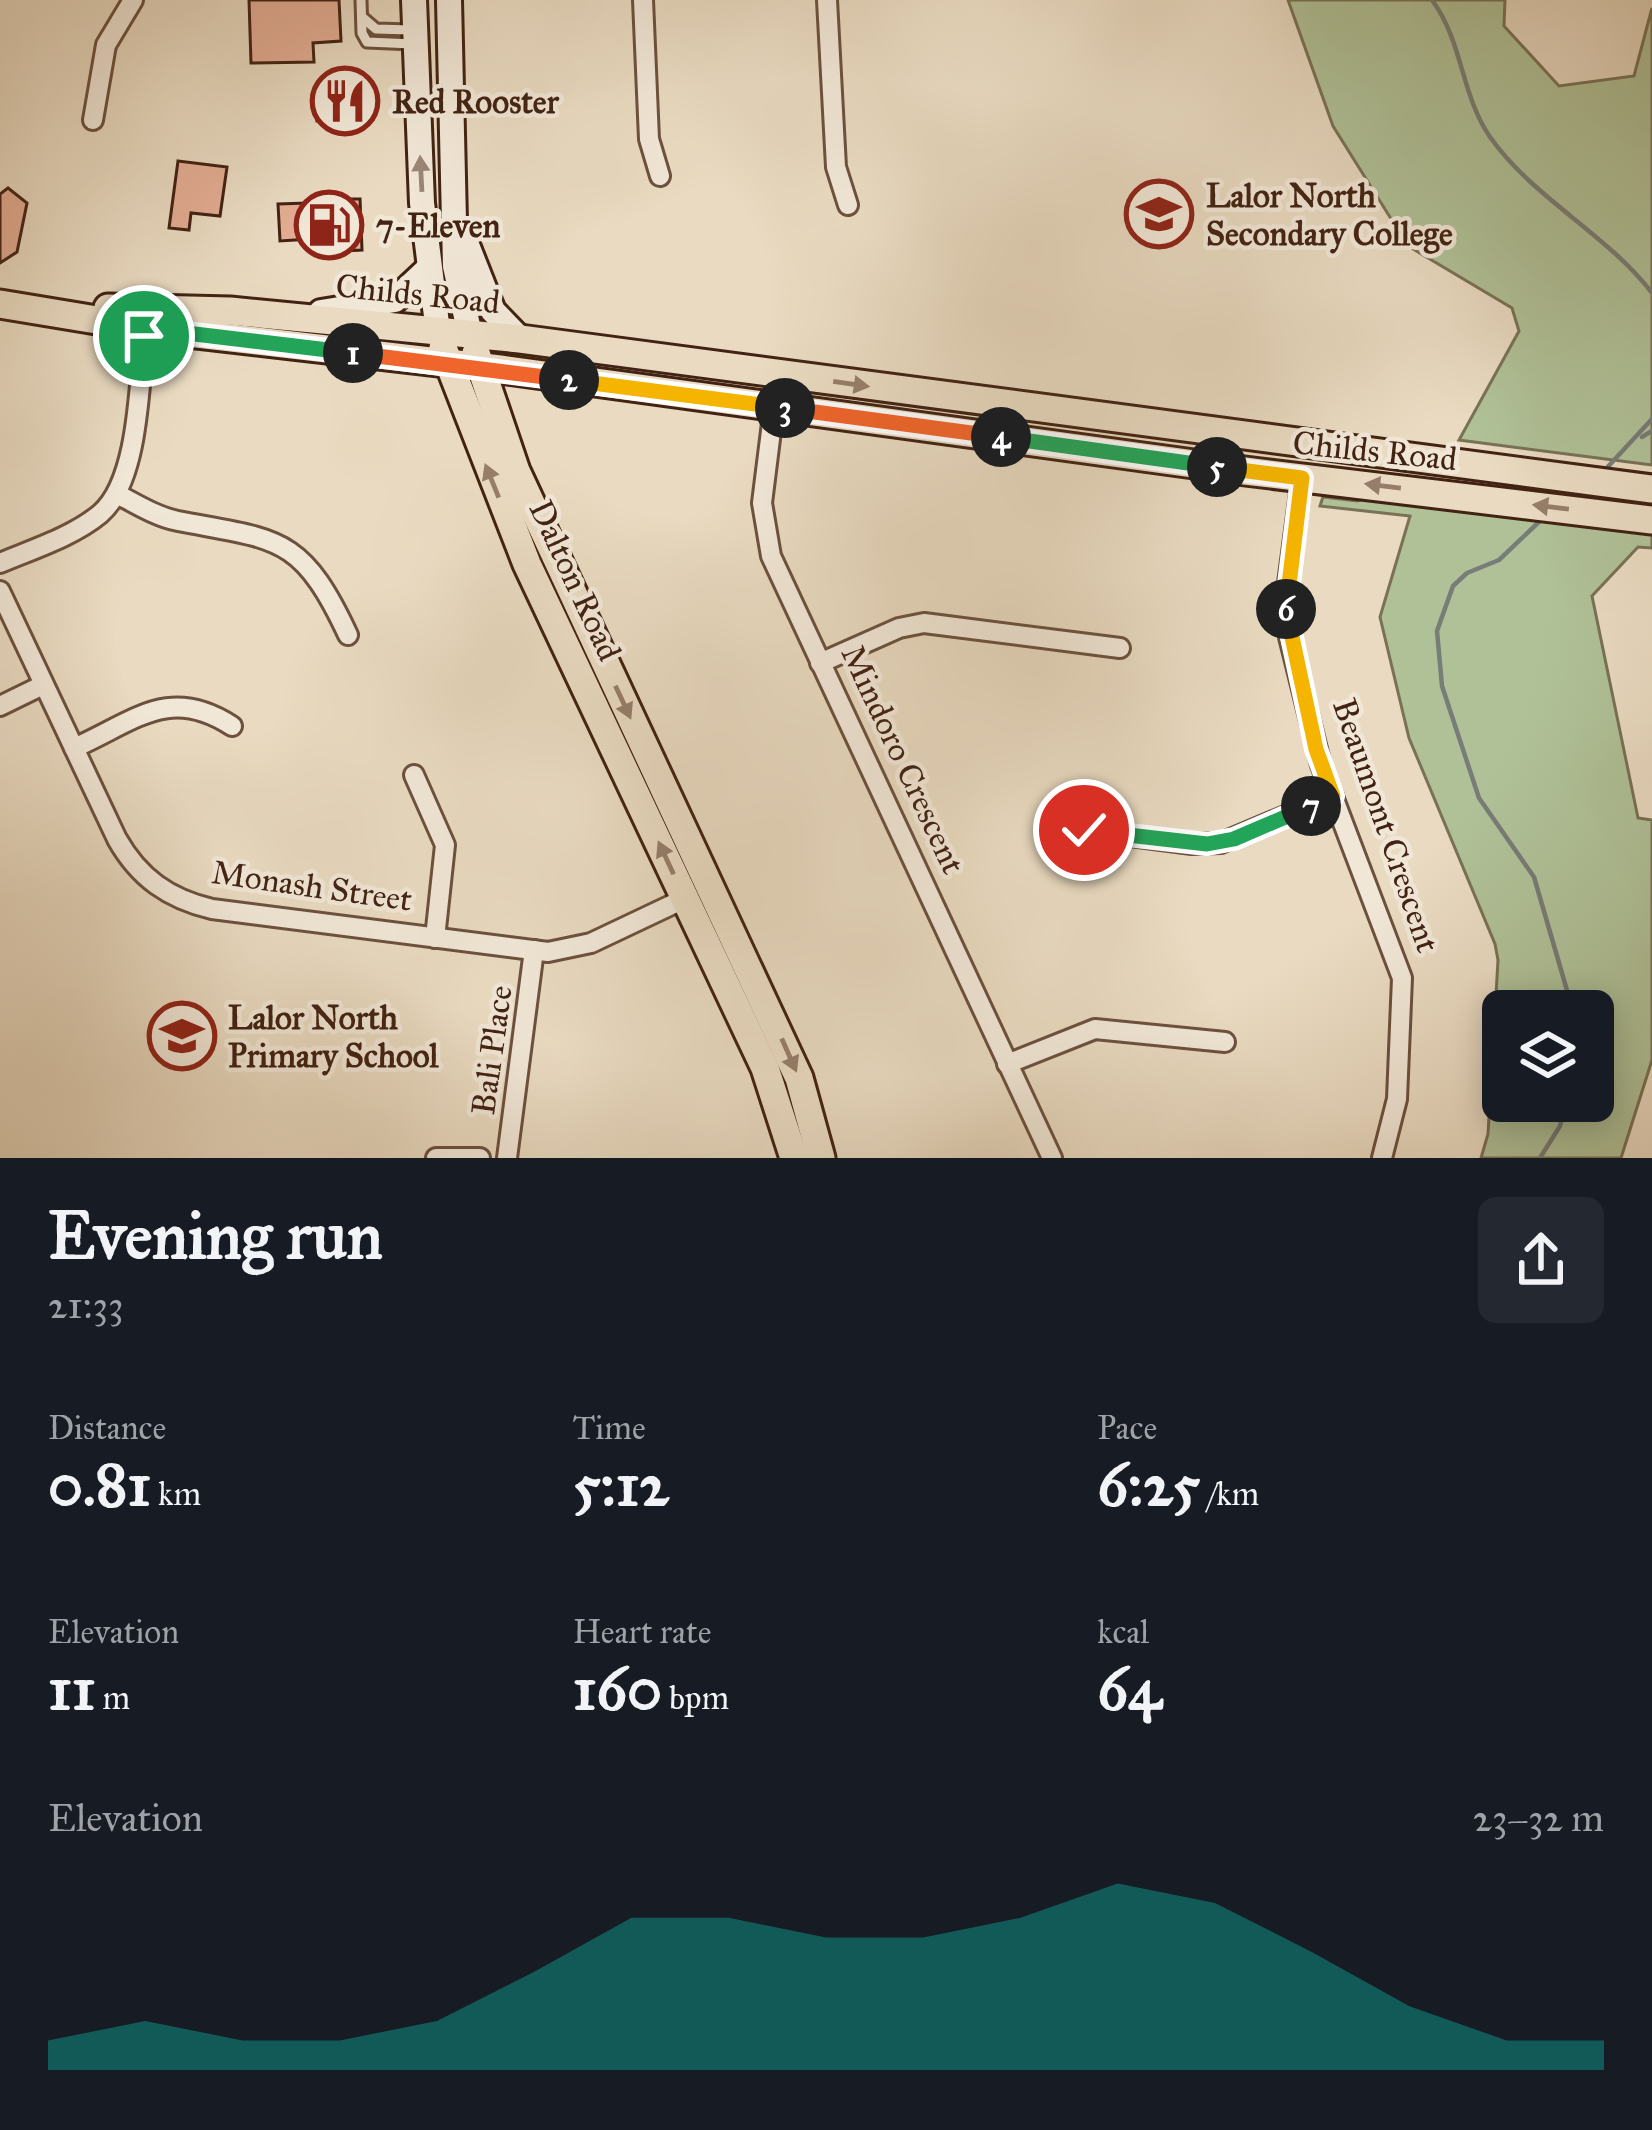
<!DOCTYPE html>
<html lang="en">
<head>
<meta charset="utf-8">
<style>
  :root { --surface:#171b24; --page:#242831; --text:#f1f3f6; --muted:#9ea1a6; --accent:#0f766e }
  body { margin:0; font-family:"IM FELL Great Primer",serif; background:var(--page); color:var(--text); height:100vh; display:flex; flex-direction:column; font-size:45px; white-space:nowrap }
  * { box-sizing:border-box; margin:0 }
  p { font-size:39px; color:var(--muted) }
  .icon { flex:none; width:66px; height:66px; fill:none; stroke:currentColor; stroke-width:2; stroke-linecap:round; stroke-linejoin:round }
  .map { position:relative; height:1158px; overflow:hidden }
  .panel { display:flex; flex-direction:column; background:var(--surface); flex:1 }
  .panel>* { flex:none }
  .fabs { position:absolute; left:1482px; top:990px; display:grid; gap:24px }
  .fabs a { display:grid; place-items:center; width:132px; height:132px; border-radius:18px; background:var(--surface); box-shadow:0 6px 30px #0003; font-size:60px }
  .pin { position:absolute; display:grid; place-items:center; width:102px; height:102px; color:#fff; margin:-51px; border:6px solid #fff; border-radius:50%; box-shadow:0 3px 12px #0007 }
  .km { position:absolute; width:60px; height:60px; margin:-30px; border-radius:50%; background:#222; color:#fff; font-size:33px; line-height:60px; text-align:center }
  .round { display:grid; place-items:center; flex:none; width:126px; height:126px; border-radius:18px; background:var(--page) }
  .summary { display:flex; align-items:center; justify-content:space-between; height:204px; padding:0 48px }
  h1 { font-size:66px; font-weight:800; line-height:90px }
  .figures { display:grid; grid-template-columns:repeat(3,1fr); gap:18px; height:204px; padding:12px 48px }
  .figures div { display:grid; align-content:center }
  .figures b { font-size:60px; font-weight:800 }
  .figures small { font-size:33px; font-weight:400 }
  .figures p { font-size:33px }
  .chart { height:336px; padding:24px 48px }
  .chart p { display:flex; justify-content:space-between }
  .chart svg { width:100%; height:216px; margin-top:12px; fill:var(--accent); opacity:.7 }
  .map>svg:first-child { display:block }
  .green { fill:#b0c198; stroke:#797256; stroke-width:3; fill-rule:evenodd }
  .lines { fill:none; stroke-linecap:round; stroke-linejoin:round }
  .stream { stroke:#777d77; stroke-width:4.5 }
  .building { fill:#e3ad94; stroke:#422313; stroke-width:3 }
  .service-casing { stroke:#6c513e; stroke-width:15 }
  .minor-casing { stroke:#6c513e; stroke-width:24 }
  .secondary-casing { stroke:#422313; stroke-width:30 }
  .primary-casing { stroke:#422313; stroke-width:33 }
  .service { stroke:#f1e7d7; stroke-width:9 }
  .minor { stroke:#f1e7d7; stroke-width:18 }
  .secondary { stroke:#f1e7d7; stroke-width:24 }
  .primary { stroke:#e9dac1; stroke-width:27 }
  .oneway { fill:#9a8575 }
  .oneway2 { fill:#967e6a }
  .split-1-casing { stroke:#fff; stroke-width:24 }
  .split-2-casing { stroke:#fff; stroke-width:24 }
  .split-3-casing { stroke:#fff; stroke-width:24 }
  .split-4-casing { stroke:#fff; stroke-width:24 }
  .split-5-casing { stroke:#fff; stroke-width:24 }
  .split-6-casing { stroke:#fff; stroke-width:24 }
  .split-7-casing { stroke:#fff; stroke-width:24 }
  .split-8-casing { stroke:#fff; stroke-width:24 }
  .split-1 { stroke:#22a559; stroke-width:15 }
  .split-2 { stroke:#f0652b; stroke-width:15 }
  .split-3 { stroke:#f5b400; stroke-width:15 }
  .split-4 { stroke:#f0652b; stroke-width:15 }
  .split-5 { stroke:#22a559; stroke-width:15 }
  .split-6 { stroke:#f5b400; stroke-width:15 }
  .split-7 { stroke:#f5b400; stroke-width:15 }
  .split-8 { stroke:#22a559; stroke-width:15 }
  .labels { text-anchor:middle; stroke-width:9; stroke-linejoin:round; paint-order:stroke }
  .poi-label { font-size:33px; font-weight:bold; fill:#422313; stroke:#f1e7d7; text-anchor:start }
  .street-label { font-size:33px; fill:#422313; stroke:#f1e7d7 }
</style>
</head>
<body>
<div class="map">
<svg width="1652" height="1158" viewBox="0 0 1652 1158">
  <rect width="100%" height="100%" fill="#e9dac1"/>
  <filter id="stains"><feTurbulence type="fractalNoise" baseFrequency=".00167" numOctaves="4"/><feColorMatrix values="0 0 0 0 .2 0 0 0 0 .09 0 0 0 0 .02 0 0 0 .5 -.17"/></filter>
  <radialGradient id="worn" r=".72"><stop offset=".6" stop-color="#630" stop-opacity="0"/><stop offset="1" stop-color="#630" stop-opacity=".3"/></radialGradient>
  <g class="green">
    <polygon points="1288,0 1505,0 1504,26 1559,86 1634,76 1652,8 1652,465 1459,440 1519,331 1512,308 1408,246 1333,126"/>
    <path d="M1383,494L1652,526V548L1638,547L1592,596L1638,818L1652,820V1060L1621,1158H1481L1488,1134L1498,960L1495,944L1409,738L1380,617L1410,516L1320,506L1323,497L1357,501ZM1503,1011H1593V1101H1503Z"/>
  </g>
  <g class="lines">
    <g class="stream">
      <path d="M1432,0C1463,42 1461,95 1490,137C1534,199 1606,233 1652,293"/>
      <polyline points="1642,437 1652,431"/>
      <polyline points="1603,472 1652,419"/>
      <polyline points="1542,519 1499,560 1467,573 1453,586 1437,631 1442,686 1479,798 1534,877 1573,1011"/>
      <polyline points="1540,1158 1560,1126 1566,1101"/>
    </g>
  </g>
  <g class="building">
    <polygon points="249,0 339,0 341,41 313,43 314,62 251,63"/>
    <polygon points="373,94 373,119 317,121 316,96"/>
    <polygon points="178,161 227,167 220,216 191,213 189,230 169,228"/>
    <polygon points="8,188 27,203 17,252 0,263 0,194"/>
    <polygon points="343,199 360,199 362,250 344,251"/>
    <polygon points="308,203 310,239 280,241 278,204"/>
  </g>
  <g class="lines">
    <defs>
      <g id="service">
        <polyline points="361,0 362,33 367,42 413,44"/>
        <polyline points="362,17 376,29 411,30"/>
      </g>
      <g id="minor">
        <polyline points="643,0 649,139 660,176"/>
        <polyline points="827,0 836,167 848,205"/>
        <polyline points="93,120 106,45 133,0"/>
        <polyline points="774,407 762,503 771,556 1052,1158"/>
        <polyline points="1302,478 1286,598 1289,637 1321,765 1402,978 1397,1099 1382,1158"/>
        <path d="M117,494C136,504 157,517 178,521C277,540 301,534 348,635"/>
        <path d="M0,563C33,549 72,537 100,514C140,480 139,379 145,328"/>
        <path d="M0,591L117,839C139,878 169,899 212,909L548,952L591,943L686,898"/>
        <polyline points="820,663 899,628 924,623 1120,648"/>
        <polyline points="0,706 43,685"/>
        <path d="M74,748C135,721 169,685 232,726"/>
        <polyline points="414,775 445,845 435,938"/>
        <polyline points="1084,830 1192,844 1221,843 1333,796"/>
        <polyline points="1007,1064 1095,1029 1225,1042"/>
        <polyline points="436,1158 480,1158"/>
        <polyline points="507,1158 534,950"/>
      </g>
      <g id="secondary">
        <polyline points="414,0 422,203 438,332"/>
        <polyline points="449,0 455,266 470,335"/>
        <polyline points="463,235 493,311 520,339"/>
        <polyline points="321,312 395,300 427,270"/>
      </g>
      <g id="primary">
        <polyline points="0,304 145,328 500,369 1245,471 1652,520"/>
        <polyline points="108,308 230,311 520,339 1652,489"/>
        <polyline points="443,348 527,564 765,1068 794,1158"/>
        <polyline points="476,353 516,471 799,1078 821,1158"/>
      </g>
    </defs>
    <use href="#service" class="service-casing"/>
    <use href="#minor" class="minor-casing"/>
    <use href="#secondary" class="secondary-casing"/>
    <use href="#primary" class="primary-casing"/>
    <use href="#service" class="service"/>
    <use href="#minor" class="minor"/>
    <use href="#secondary" class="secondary"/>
    <use href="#primary" class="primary"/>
  </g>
  <defs><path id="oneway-solid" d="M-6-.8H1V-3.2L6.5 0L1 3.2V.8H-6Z" transform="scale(3)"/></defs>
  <use class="oneway" href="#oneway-solid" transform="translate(421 174) rotate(-93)"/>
  <g class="oneway2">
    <use href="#oneway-solid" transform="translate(851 384) rotate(8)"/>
    <use href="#oneway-solid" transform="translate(492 481) rotate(-112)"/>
    <use href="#oneway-solid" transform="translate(1383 486) rotate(-173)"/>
    <use href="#oneway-solid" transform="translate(1551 507) rotate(-173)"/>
    <use href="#oneway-solid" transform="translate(623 702) rotate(65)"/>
    <use href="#oneway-solid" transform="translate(666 858) rotate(-115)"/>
    <use href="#oneway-solid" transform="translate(789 1055) rotate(66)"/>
  </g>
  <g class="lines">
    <defs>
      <polyline id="split-1" points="144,336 145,328 353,353"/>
      <polyline id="split-2" points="353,353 569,380"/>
      <polyline id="split-3" points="569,380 785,408"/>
      <polyline id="split-4" points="785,408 1001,437"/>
      <polyline id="split-5" points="1001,437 1217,467"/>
      <polyline id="split-6" points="1217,467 1302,478 1286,609"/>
      <polyline id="split-7" points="1286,609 1316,749 1333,796 1311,806"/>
      <polyline id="split-8" points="1084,830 1207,844 1234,839 1311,806"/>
    </defs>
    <use href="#split-1" class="split-1-casing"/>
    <use href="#split-2" class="split-2-casing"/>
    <use href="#split-3" class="split-3-casing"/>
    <use href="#split-4" class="split-4-casing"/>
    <use href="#split-5" class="split-5-casing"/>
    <use href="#split-6" class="split-6-casing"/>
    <use href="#split-7" class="split-7-casing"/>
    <use href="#split-8" class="split-8-casing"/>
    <use href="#split-1" class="split-1"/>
    <use href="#split-2" class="split-2"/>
    <use href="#split-3" class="split-3"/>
    <use href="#split-4" class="split-4"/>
    <use href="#split-5" class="split-5"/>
    <use href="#split-6" class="split-6"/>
    <use href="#split-7" class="split-7"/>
    <use href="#split-8" class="split-8"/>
  </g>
  <defs>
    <symbol id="restaurant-ring" viewBox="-11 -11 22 22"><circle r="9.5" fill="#f1e7d7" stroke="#8f2418" stroke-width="1.5"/><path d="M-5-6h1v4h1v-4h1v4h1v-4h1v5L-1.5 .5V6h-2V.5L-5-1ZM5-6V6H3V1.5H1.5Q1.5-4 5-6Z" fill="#8f2418"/></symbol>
    <symbol id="school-ring" viewBox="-11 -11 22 22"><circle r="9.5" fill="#f1e7d7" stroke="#8f2418" stroke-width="1.5"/><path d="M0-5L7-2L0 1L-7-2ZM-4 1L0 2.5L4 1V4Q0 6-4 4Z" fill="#8f2418"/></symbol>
    <symbol id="fuel-ring" viewBox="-11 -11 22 22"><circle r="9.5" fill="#f1e7d7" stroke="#8f2418" stroke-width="1.5"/><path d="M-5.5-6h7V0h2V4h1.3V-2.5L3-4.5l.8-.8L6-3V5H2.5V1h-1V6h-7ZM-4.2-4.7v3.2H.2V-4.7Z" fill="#8f2418"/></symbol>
  </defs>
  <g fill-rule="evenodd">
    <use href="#restaurant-ring" x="307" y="63" width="76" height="76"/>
    <use href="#school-ring" x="1121" y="176" width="76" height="76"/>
    <use href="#fuel-ring" x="291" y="187" width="76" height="76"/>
    <use href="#school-ring" x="144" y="998" width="76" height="76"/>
  </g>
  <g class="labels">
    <g class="poi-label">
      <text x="392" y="113">Red Rooster</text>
      <text x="1206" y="207">Lalor North<tspan x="1206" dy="38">Secondary College</tspan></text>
      <text x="376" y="237">7-Eleven</text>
      <text x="228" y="1029">Lalor North<tspan x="228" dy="38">Primary School</tspan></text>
    </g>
    <g class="street-label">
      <text transform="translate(418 293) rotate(6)" y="12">Childs Road</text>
      <text transform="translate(1375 450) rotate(6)" y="12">Childs Road</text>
      <text transform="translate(576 580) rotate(65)" y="12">Dalton Road</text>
      <text transform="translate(904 759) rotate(65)" y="12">Mindoro Crescent</text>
      <text transform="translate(1387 825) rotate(71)" y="12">Beaumont Crescent</text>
      <text transform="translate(312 885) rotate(8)" y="12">Monash Street</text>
      <text transform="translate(491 1050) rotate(-82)" y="12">Bali Place</text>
    </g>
  </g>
  <rect width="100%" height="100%" filter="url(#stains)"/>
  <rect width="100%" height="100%" fill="url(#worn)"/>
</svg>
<div class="fabs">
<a><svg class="icon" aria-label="layers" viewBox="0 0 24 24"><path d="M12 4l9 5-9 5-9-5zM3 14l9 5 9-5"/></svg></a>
</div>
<div class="pin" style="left:144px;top:336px;background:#1e9e55"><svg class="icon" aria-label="arrive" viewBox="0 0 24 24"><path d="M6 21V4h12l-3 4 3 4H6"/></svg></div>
<div class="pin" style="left:1084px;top:830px;background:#d93025"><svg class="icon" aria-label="check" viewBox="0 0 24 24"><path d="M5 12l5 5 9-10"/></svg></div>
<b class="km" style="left:353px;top:353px">1</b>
<b class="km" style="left:569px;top:380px">2</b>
<b class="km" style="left:785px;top:408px">3</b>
<b class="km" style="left:1001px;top:437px">4</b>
<b class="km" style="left:1217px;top:467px">5</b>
<b class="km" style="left:1286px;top:609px">6</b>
<b class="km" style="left:1311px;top:806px">7</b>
</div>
<section class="panel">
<div class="summary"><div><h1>Evening run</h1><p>21:33</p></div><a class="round"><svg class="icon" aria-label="share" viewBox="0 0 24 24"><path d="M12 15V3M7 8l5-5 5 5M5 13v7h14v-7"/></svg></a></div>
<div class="figures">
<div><p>Distance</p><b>0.81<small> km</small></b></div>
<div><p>Time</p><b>5:12</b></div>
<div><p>Pace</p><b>6:25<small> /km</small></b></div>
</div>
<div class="figures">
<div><p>Elevation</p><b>11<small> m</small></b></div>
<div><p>Heart rate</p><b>160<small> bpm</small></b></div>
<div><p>kcal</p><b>64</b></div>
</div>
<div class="chart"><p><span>Elevation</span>23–32 m</p>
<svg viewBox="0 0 160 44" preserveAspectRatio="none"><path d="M0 44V38L10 34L20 38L30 38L40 34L50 24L60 13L70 13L80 17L90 17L100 13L110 6L120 10L130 20L140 31L150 38L160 38V44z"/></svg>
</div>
</section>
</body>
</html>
